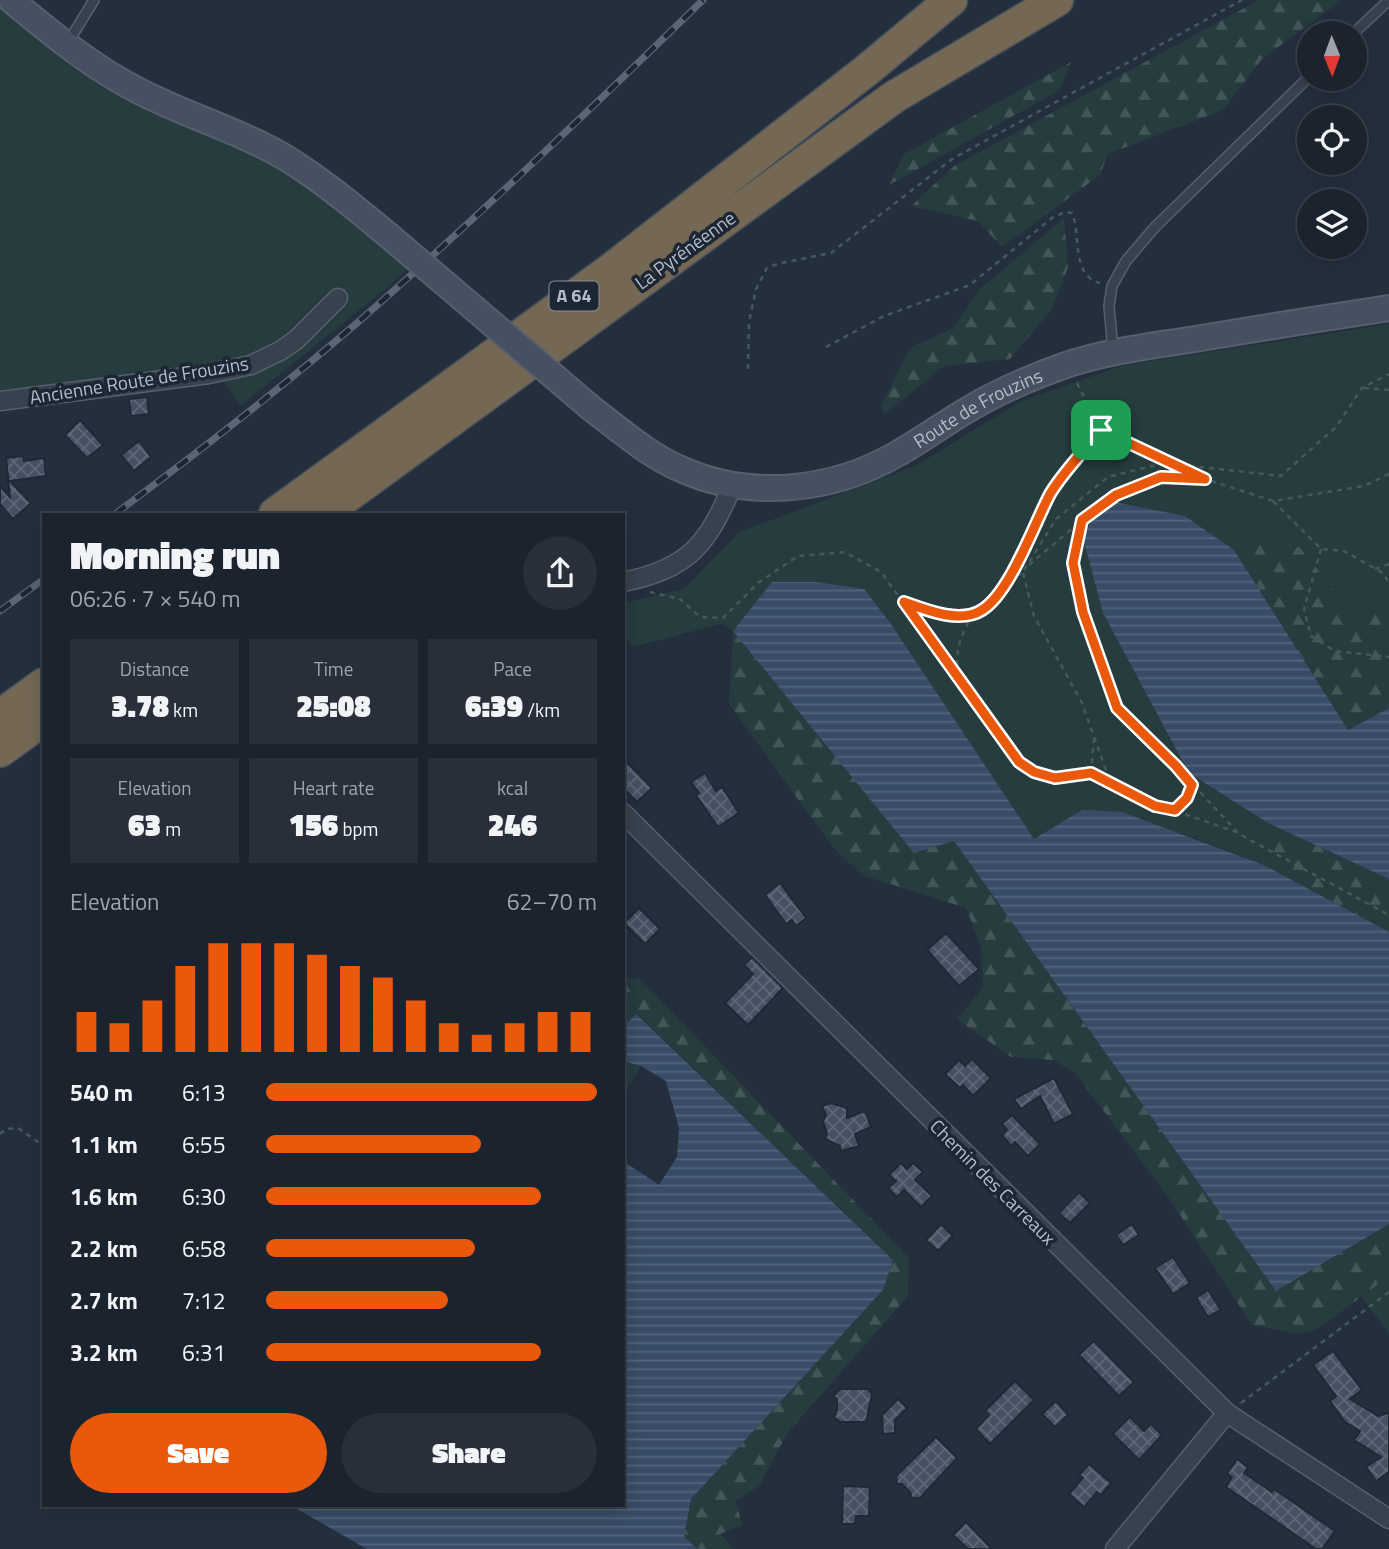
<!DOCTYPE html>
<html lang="en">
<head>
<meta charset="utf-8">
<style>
  :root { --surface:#1b232e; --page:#282f3a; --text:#f1f3f6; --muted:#a0a4aa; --line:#39404a; --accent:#ea580c }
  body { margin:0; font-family:"Titillium Web",sans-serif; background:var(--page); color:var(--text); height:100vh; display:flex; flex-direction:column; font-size:26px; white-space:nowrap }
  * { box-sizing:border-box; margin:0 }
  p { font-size:23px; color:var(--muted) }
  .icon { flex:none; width:38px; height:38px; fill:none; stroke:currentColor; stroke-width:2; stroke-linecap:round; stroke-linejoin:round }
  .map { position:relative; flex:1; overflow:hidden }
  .details { position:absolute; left:42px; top:513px; width:583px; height:994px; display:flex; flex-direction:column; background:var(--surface); border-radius:0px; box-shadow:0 4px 18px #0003,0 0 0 2px var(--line) }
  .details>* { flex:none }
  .needle { width:46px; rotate:179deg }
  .tools { position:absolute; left:1297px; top:21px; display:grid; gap:14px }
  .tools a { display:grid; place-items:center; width:70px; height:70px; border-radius:50%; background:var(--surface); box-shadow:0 4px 18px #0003,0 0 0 2px var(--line); font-size:35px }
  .pin { position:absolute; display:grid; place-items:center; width:60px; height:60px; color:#fff; margin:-30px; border-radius:14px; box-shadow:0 4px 10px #0006 }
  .round { display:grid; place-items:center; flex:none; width:74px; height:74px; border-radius:37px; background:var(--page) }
  .head { display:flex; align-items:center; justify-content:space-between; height:119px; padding:0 28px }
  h1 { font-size:38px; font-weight:800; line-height:52px }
  .stats { display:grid; grid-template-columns:repeat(3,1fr); gap:10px; height:119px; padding:7px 28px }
  .stats div { display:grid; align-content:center; border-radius:0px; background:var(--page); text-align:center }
  .stats b { font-size:30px; font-weight:800 }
  .stats small { font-size:19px; font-weight:400 }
  .stats p { font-size:19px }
  .chart { height:196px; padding:14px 28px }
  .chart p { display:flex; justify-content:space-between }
  .chart svg { width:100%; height:126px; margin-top:7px; stroke:var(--accent); stroke-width:6 }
  .action { display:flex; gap:14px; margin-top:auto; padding:14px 28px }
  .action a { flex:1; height:80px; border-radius:42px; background:var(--accent); color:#fff; font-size:28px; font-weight:800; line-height:80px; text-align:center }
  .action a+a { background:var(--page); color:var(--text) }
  ul { padding:0 28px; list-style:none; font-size:23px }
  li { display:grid; grid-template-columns:112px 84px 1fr; align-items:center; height:52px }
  li i { height:18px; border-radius:9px; background:var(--accent) }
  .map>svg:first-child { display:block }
  .grass { fill:#263c3f }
  .forest { fill:url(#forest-firs) }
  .water { fill:url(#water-rules) }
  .building { fill:url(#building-cross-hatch); stroke:#1f2835; stroke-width:2 }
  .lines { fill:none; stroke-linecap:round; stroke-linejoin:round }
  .lane-casing { stroke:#565f6c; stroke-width:12 }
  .street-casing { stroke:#565f6c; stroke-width:21 }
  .secondary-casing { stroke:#565f6c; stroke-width:28 }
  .highway-casing { stroke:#434c59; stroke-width:35 }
  .path { stroke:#44595c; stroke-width:2.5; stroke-dasharray:5 5; stroke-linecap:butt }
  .lane { stroke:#38414e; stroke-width:9 }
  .street { stroke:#38414e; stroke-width:18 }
  .secondary { stroke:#465061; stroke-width:24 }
  .highway { stroke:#746855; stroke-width:32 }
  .rail-casing { stroke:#5a6575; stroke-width:7 }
  .rail { stroke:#1d2633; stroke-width:4.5; stroke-dasharray:13; stroke-linecap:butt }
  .secondary-bridge-casing { stroke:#565f6c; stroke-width:28; stroke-linecap:butt }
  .secondary-bridge { stroke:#465061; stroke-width:24 }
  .route-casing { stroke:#fff; stroke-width:14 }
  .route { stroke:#ea580c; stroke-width:9 }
  .labels { text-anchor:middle; stroke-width:7; stroke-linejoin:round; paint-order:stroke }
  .shield { fill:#1d2633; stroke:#878f9c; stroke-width:2 }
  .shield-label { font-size:18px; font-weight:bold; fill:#b4bcc9 }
  .street-label { font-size:19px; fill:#b4bcc9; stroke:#1d2633 }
</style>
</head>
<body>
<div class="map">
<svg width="1389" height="1549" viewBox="0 0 1389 1549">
  <defs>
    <pattern id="forest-firs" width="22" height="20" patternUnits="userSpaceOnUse" patternTransform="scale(1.75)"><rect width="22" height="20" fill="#263c3f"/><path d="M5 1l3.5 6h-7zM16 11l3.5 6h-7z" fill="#435659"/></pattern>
    <pattern id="water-rules" width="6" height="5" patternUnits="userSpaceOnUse" patternTransform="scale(1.75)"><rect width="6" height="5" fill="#394c67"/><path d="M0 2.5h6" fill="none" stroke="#53647b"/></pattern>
    <pattern id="building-cross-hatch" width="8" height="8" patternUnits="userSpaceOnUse" patternTransform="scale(1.75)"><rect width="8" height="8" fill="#455162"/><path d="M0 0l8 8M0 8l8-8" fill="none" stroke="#5d6877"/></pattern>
  </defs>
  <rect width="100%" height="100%" fill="#242f3e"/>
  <g class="grass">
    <polygon points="0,3 307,182 410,266 388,287 240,406 215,367 0,395"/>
    <polygon points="1389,324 1389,601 1374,613 1354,609 1338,596 1301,548 1282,540 1234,550 1185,516 1189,773 1268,823 1264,865 1187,835 1082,810 1034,839 891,624 772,582 733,631 721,624 632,647 623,632 623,603 684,589 739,532 915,466 1023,400 1125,365"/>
    <polygon points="1389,1276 1389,1333 1361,1297"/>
  </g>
  <g class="forest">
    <polygon points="1259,0 1342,0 1262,59 1223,110 1108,154 1100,175 1002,247 978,221 911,206 954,166"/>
    <polygon points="1071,62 1060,90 889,185 904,154"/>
    <polygon points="1064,218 1068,267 1052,309 1010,359 944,366 885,414 881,406 909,349 953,328 980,289"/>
    <polygon points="1282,540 1301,548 1338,596 1354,609 1374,613 1389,601 1389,708 1348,730 1234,550"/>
    <polygon points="733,631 914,852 954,841 1276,1291 1389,1224 1389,1276 1318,1329 1297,1334 1252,1325 1169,1198 1076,1074 1054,1060 1011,1057 957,1019 983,988 981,946 966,908 862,875 832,846 729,704"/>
    <polygon points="1268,823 1389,879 1389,932 1264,865"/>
    <polygon points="639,978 909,1258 908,1296 788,1432 759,1486 736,1501 742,1525 720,1534 734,1549 697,1549 684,1536 691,1499 883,1290 893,1260 637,1014 623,1028 623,979"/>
    <polygon points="623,1061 641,1066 623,1096"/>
  </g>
  <g class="water">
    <polygon points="1109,501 1185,516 1234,550 1348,730 1389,708 1389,879 1268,823 1189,773 1103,613 1082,534"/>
    <polygon points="772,582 816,582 864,589 891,624 1034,839 1082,810 1122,812 1264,865 1389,932 1389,1224 1276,1291 954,841 914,853 733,631"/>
    <polygon points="636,1014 893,1260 883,1290 691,1499 684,1536 697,1549 367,1549 290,1505 623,1505 623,1161 659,1185 677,1157 679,1128 666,1081 641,1066 623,1061 623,1028"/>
  </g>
  <g class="building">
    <polygon points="147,397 149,414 131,416 129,399"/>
    <polygon points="80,420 103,445 87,458 65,435"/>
    <polygon points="139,441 151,457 134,471 121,455"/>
    <polygon points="23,456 24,461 44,458 46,476 10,481 31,503 13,519 0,504 0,486 10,497 6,458"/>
    <polygon points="623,758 652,788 637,802 623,788"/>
    <polygon points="705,773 716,791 722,787 739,813 718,827 696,795 699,793 691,782"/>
    <polygon points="780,883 806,918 796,926 792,920 786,924 765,895"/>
    <polygon points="639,908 660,929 645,944 624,923"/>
    <polygon points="946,933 979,969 959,986 927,950"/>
    <polygon points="752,957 783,988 748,1025 725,1003 753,974 744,965"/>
    <polygon points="972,1059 991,1078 973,1096 963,1085 960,1088 945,1074 959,1060 965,1066"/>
    <polygon points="1054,1078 1073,1114 1054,1124 1040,1096 1021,1109 1014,1099"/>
    <polygon points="831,1103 847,1108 847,1118 865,1111 871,1127 855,1134 859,1146 841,1151 840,1146 825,1139 827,1134 823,1121 826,1115 822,1106"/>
    <polygon points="1012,1115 1040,1144 1028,1156 1015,1142 1011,1146 1002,1135 1007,1130 1002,1124"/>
    <polygon points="901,1163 907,1169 913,1163 923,1172 915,1180 932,1196 921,1207 904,1190 897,1197 888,1188 896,1181 889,1175"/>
    <polygon points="1079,1192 1090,1203 1070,1223 1059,1213"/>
    <polygon points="941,1224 953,1236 938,1251 926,1240"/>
    <polygon points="1132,1224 1139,1235 1123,1245 1116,1235"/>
    <polygon points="1173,1257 1190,1283 1173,1294 1155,1268"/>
    <polygon points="1208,1290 1221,1310 1208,1317 1196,1298"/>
    <polygon points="1094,1341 1134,1382 1119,1396 1079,1355"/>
    <polygon points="1333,1351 1362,1390 1350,1399 1378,1416 1389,1413 1389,1472 1376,1481 1366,1467 1381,1457 1354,1440 1360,1431 1345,1422 1330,1401 1336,1396 1313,1365"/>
    <polygon points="1015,1381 1034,1400 990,1444 976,1429 989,1415 985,1411"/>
    <polygon points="840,1389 868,1389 872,1394 866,1422 840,1422 834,1417 837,1410 837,1399 833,1396"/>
    <polygon points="898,1399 907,1408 895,1420 895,1433 883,1434 882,1415"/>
    <polygon points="1056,1401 1068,1415 1055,1427 1042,1414"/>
    <polygon points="1130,1417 1144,1431 1151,1424 1162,1435 1139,1460 1113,1434"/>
    <polygon points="936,1437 957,1458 920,1498 912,1498 910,1492 902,1484 897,1484 896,1476"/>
    <polygon points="1237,1459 1248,1467 1244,1473 1272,1492 1274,1489 1335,1531 1322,1549 1316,1549 1226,1487 1232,1477 1227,1474"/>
    <polygon points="1089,1464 1111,1483 1101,1495 1097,1492 1084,1507 1069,1494 1083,1478 1079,1475"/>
    <polygon points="843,1486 870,1487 869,1516 856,1516 855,1524 842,1524"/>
    <polygon points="966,1522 992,1549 968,1549 953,1535"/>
  </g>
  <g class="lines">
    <defs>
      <g id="lane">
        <polyline points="1354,33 1389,0"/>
        <polyline points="67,44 94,0"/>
        <polyline points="1113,351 1109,306 1112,286 1126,261 1155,227 1309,77"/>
      </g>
      <g id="street">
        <polyline points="0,401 209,374 251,365 280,351 296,340 338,298"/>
        <path d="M623,582C689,569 708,544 733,484"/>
        <polyline points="623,813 1227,1413 1389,1519"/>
        <polyline points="1115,1549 1227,1413"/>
      </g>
      <g id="secondary">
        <path d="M11,0C52,34 93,68 141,92C188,116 240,131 286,158C322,180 355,208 388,235"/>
        <path id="s1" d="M591,408C620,430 649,456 683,470C752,500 833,491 897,454C922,440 945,423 969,409C999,391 1032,377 1066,365C1107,351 1152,346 1195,339C1260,328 1324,318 1389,308"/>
      </g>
      <g id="highway">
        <polyline points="275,514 609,271 867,70 951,0"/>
        <polyline points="323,514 894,97 1057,0"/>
        <polyline points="0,716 44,684"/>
        <polyline points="0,751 44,719"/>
      </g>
    </defs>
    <use href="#lane" class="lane-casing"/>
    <use href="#street" class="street-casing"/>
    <use href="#secondary" class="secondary-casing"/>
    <use href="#highway" class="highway-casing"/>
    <g class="path">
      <path d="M826,347L884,316L970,285L1052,218L1065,212L1072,213C1081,234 1071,276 1100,283"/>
      <polyline points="748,369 749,322 756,289 767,268 777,264 831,253 952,159 1242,0"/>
      <polyline points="1077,383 1101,430 1170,463"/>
      <polyline points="1364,388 1389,390"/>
      <polyline points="1176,466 1202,477"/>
      <polyline points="1389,474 1364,486 1273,501 1205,479 1161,477 1116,495 1082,521 1073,563 1083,612 1117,708 1176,766 1239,834 1389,915"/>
      <polyline points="1273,501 1321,549 1344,551 1383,573 1389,583"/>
      <polyline points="1321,549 1304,609 1311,636 1335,651 1389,657"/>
      <polyline points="1029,565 1080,522"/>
      <polyline points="1375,569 1389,564"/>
      <polyline points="1023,573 1034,616 1082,703 1107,773 1115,785 1155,806 1175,810 1187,798 1192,785"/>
      <polyline points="1008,580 1051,492 1101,430"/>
      <polyline points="650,592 680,599 700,617 723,618 758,583 798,556 845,552 881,572 1019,762 1034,772 1055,778 1091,773 1115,785"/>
      <polyline points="904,602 935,613 967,616 983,610 1007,583 1023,572 1056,519 1108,477 1164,463 1281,476 1336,427 1362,388 1389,374"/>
      <path d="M958,675C955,649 960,636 974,613"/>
      <polyline points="1091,773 1094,738"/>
      <polyline points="1176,811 1236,832"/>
      <polyline points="0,1134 6,1129 18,1128 44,1146"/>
      <polyline points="1241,1403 1389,1292"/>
    </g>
    <use href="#lane" class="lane"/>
    <use href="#street" class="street"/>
    <use href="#secondary" class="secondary"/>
    <use href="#highway" class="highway"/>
    <defs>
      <g id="rail">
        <path d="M115,514C197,453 279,390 357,323C476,219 590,110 703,0"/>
        <polyline points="0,611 44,579"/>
      </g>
    </defs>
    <use href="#rail" class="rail-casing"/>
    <use href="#rail" class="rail"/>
    <defs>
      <polyline id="secondary-bridge" points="388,235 591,408"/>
    </defs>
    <use href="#secondary-bridge" class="secondary-bridge-casing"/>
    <use href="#secondary-bridge" class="secondary-bridge"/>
  </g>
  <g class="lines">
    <defs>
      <path id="route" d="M1101,430L1205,479L1161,477L1116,495L1082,520L1073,563L1083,612L1117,708L1176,766L1192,785L1187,798L1175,810L1155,806L1091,773L1055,778L1034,772L1019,762L904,602C926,610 960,624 982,610C1010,593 1034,524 1050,494C1063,472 1084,451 1101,430Z"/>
    </defs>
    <use href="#route" class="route-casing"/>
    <use href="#route" class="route"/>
  </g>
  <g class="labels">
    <rect class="shield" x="549.5" y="281.5" width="49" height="29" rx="5"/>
    <g class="shield-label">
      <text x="574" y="302">A 64</text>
    </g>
    <g class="street-label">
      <text transform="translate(685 250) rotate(-36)" y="7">La Pyrénéenne</text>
      <text transform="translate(139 380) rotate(-9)" y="7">Ancienne Route de Frouzins</text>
      <text dy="7" stroke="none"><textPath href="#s1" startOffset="427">Route de Frouzins</textPath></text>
      <text transform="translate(993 1182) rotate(45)" y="7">Chemin des Carreaux</text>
    </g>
  </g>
</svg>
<div class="tools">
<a><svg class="needle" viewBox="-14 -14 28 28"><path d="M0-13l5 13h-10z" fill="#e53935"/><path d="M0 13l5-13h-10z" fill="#a0a4aa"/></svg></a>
<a><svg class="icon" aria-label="locate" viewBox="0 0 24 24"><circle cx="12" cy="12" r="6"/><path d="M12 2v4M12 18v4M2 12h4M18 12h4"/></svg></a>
<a><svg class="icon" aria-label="layers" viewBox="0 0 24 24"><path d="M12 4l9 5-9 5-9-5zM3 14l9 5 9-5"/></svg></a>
</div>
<div class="pin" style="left:1101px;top:430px;background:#1e9e55"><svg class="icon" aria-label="arrive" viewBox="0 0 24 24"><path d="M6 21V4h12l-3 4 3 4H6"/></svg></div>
<section class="details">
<div class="head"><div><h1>Morning run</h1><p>06:26 · 7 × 540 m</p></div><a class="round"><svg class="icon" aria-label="share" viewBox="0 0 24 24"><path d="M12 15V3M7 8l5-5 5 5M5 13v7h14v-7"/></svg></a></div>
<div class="stats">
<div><p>Distance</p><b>3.78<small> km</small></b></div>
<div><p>Time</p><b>25:08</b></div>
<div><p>Pace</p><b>6:39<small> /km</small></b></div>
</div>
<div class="stats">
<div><p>Elevation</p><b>63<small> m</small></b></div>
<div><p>Heart rate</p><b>156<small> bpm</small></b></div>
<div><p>kcal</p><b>246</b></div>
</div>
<div class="chart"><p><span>Elevation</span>62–70 m</p>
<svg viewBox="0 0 160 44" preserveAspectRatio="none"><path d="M5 44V30M15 44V34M25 44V26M35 44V14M45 44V6M55 44V6M65 44V6M75 44V10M85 44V14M95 44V18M105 44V26M115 44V34M125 44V38M135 44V34M145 44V30M155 44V30"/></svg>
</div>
<ul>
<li><b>540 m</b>6:13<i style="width:100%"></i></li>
<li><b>1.1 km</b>6:55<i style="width:65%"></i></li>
<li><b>1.6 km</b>6:30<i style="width:83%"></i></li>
<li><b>2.2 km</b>6:58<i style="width:63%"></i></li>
<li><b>2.7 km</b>7:12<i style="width:55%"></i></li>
<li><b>3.2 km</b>6:31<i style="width:83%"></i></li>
</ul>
<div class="action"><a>Save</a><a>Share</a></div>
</section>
</div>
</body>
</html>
